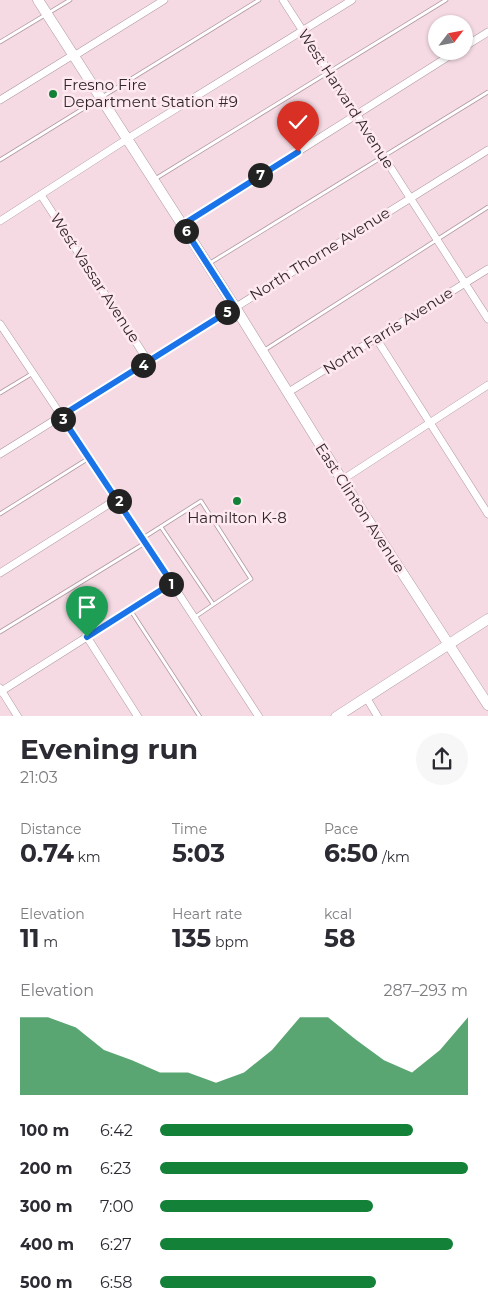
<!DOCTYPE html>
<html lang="en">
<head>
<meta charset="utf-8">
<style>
  :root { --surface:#fff; --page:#f7f7f7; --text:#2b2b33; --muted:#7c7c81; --accent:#148138 }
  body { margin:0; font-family:Montserrat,sans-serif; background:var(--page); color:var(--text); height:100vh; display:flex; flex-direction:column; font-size:19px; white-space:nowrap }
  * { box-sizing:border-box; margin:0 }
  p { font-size:16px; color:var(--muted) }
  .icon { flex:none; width:28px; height:28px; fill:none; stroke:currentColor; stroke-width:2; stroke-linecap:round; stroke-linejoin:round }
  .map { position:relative; height:716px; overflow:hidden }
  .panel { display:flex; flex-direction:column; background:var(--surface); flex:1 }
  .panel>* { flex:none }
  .needle { width:32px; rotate:58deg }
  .controls { position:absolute; left:428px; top:15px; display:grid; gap:10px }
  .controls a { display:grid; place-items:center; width:45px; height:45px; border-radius:50%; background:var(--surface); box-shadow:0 1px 4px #0004; font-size:25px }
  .pin { position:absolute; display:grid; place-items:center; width:42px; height:42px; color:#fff; margin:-51px -21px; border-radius:50% 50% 50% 0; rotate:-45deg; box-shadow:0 0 5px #0007 }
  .pin .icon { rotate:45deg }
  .km { position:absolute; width:25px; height:25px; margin:-12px; border-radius:50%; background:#222; color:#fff; font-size:14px; line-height:25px; text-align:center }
  .round { display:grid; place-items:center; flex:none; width:52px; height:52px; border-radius:26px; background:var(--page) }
  .headline { display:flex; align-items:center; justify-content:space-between; height:85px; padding:0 20px }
  h1 { font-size:28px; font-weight:700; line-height:38px }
  .figures { display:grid; grid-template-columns:repeat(3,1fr); gap:8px; height:85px; padding:5px 20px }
  .figures div { display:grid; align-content:center }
  .figures b { font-size:25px; font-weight:700 }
  .figures small { font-size:14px; font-weight:400 }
  .figures p { font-size:14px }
  .chart { height:140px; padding:10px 20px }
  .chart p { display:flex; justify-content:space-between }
  .chart svg { width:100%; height:90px; margin-top:5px; fill:var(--accent); opacity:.7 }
  ul { padding:0 20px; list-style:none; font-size:16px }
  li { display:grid; grid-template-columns:80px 60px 1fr; align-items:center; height:38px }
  li i { height:12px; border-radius:6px; background:var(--accent) }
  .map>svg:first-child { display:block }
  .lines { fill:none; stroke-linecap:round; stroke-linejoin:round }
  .service-casing { stroke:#b299a1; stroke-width:4.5 }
  .minor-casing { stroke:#b299a1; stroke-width:8 }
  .secondary-casing { stroke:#b299a1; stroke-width:11 }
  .service { stroke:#fff; stroke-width:3 }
  .minor { stroke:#fff; stroke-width:7 }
  .secondary { stroke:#fff; stroke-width:10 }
  .route-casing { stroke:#fff; stroke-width:10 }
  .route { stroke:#1a73e8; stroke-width:6 }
  .poi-dot { fill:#148138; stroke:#ffe9f0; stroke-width:2 }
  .labels { text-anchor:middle; stroke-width:5; stroke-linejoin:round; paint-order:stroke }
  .poi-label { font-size:15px; fill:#31272a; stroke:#ffe9f0; text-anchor:start }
  .street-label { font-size:15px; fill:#31272a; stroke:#ffe9f0 }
</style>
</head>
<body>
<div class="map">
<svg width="488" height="717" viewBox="0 0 488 717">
  <rect width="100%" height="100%" fill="#f5dae3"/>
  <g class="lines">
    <defs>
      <g id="service">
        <polyline points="0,42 70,0"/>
        <polyline points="0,160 259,0"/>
        <polyline points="155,179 446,0"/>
        <polyline points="210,263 488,92"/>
        <polyline points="263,351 488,207"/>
        <polyline points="0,393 33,373"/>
        <polyline points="0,514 89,458"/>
        <polyline points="161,527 213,604"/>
        <polyline points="143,538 201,501 251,579 195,617"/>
        <polyline points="131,611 200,717"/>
        <polyline points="0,632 145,543"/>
      </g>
      <g id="minor">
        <polyline points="283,0 488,319"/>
        <polyline points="464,47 488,32"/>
        <polyline points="74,56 164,0"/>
        <polyline points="0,100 73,55"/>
        <polyline points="41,195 148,361"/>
        <polyline points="0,221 127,139 352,0"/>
        <polyline points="182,225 457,51"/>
        <polyline points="0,324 117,499 259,717"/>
        <polyline points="376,338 488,514"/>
        <polyline points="287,393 488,269"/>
        <polyline points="0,454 488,150"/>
        <polyline points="342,480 488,385"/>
        <polyline points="0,573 117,499"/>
        <polyline points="87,637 138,717"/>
        <polyline points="0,688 18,717"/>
        <polyline points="0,692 172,583"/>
        <polyline points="366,697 378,717"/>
      </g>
      <g id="secondary">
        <polyline points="38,0 235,307 342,480 488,705"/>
        <polyline points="336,717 488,619"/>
      </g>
    </defs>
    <use href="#service" class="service-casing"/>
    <use href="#minor" class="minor-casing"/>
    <use href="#secondary" class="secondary-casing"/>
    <use href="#service" class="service"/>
    <use href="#minor" class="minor"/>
    <use href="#secondary" class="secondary"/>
  </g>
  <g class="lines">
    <defs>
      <polyline id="route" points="87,637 172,583 61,416 235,307 182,225 298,152"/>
    </defs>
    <use href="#route" class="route-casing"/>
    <use href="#route" class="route"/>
  </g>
  <g class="poi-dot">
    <circle cx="53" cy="94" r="5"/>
    <circle cx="237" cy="501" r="5"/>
  </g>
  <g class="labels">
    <g class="poi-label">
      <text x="63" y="90">Fresno Fire<tspan x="63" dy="17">Department Station #9</tspan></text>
      <text x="237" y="523" text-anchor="middle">Hamilton K-8</text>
    </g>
    <g class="street-label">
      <text transform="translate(346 99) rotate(57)" y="5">West Harvard Avenue</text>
      <text transform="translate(320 254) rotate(-32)" y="5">North Thorne Avenue</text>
      <text transform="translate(95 278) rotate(57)" y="5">West Vassar Avenue</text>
      <text transform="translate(388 331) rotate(-32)" y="5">North Farris Avenue</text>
      <text transform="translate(360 508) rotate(57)" y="5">East Clinton Avenue</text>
    </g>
  </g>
</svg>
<div class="controls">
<a><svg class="needle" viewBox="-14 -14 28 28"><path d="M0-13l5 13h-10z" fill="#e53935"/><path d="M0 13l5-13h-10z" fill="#7c7c81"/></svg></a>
</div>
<div class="pin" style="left:87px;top:637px;background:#1e9e55"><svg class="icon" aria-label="arrive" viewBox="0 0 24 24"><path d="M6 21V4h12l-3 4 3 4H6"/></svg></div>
<div class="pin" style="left:298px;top:152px;background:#d93025"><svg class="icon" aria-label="check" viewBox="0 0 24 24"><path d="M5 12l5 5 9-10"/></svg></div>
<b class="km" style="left:171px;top:584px">1</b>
<b class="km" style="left:119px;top:501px">2</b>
<b class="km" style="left:63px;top:419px">3</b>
<b class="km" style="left:143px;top:365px">4</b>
<b class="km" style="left:227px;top:312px">5</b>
<b class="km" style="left:186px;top:231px">6</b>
<b class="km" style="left:260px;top:175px">7</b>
</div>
<section class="panel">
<div class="headline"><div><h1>Evening run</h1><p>21:03</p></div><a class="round"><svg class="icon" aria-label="share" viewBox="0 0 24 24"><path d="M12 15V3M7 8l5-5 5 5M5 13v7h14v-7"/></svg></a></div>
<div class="figures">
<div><p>Distance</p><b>0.74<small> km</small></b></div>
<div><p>Time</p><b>5:03</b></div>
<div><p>Pace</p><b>6:50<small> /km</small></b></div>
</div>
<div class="figures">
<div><p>Elevation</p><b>11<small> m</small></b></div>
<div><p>Heart rate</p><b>135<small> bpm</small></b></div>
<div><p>kcal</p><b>58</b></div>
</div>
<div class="chart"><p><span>Elevation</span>287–293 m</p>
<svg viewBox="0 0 160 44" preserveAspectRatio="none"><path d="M0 44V6L10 6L20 11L30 22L40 27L50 33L60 33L70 38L80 33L90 22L100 6L110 6L120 17L130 27L140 33L150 22L160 6V44z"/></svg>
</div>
<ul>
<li><b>100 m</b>6:42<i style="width:82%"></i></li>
<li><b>200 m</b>6:23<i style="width:100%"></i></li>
<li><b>300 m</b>7:00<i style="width:69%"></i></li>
<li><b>400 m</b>6:27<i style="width:95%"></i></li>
<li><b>500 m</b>6:58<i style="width:70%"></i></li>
</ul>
</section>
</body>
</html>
